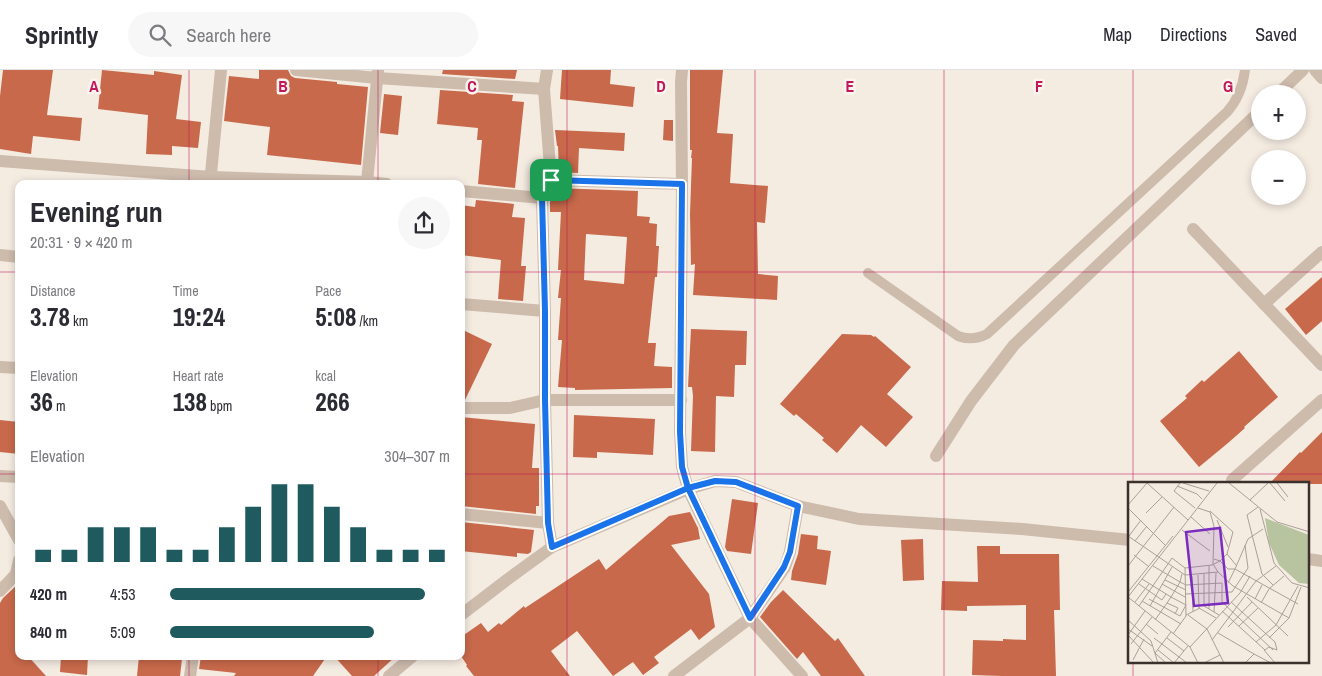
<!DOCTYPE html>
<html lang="en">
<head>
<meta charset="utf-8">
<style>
  :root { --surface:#fff; --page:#f7f7f7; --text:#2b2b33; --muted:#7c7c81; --line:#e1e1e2; --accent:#1f5a5e }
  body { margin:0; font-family:"Archivo Narrow",sans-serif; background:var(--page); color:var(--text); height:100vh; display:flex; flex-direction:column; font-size:19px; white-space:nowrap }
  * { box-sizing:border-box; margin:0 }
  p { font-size:16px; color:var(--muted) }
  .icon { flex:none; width:28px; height:28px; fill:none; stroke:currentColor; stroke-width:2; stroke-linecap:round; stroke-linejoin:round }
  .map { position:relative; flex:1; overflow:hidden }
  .drawer { position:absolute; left:15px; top:110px; width:450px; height:480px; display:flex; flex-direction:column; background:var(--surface); border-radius:10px; box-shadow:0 2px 8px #0003 }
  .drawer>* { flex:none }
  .tools { position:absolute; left:1251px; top:15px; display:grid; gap:10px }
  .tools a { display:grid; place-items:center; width:55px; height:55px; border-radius:50%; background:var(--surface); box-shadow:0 2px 8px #0003; font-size:25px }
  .pin { position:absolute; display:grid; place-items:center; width:42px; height:42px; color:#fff; margin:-21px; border-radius:10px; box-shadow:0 2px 8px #0006 }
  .round { display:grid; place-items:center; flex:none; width:52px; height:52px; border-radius:26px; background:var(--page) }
  .overview { display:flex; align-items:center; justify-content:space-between; height:85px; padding:0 15px }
  h1 { font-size:28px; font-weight:700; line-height:38px }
  .metrics { display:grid; grid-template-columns:repeat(3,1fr); gap:8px; height:85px; padding:5px 15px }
  .metrics div { display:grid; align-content:center }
  .metrics b { font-size:25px; font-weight:700 }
  .metrics small { font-size:14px; font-weight:400 }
  .metrics p { font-size:14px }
  .chart { height:140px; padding:10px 15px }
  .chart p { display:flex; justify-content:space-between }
  .chart svg { width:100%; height:90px; margin-top:5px; stroke:var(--accent); stroke-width:6 }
  ul { padding:0 15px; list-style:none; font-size:16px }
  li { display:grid; grid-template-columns:80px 60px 1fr; align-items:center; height:38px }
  li i { height:12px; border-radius:6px; background:var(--accent) }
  header { display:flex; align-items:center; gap:30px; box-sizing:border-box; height:70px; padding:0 25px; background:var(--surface); border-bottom:1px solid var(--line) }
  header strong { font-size:24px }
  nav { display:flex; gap:28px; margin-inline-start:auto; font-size:18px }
  .search { width:350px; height:45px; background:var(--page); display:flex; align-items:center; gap:12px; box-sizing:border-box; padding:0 18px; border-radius:28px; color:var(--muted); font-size:19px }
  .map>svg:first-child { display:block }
  .building { fill:#c8694b; fill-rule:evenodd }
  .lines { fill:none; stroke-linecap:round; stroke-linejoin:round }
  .service { stroke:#cdbbac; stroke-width:10 }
  .minor { stroke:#cdbbac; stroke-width:12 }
  .route-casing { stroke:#fff; stroke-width:10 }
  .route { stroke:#1a73e8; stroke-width:6 }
  .grid { fill:none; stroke:#c2185b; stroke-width:1; stroke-opacity:0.55 }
  .inset-road { fill:none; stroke:#aaa098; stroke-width:1 }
  .view { fill:#7b2cbf; fill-opacity:0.15; stroke:#7b2cbf; stroke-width:2.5 }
  .inset-edge { fill:none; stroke:#3b302b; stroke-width:2.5 }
  .grid-label { font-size:16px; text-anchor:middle; font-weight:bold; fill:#c2185b; stroke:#fbf5ee; stroke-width:5; stroke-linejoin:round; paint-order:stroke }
</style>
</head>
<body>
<header>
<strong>Sprintly</strong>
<div class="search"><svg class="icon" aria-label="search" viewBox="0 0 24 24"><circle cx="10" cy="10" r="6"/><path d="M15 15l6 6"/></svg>Search here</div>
<nav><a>Map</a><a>Directions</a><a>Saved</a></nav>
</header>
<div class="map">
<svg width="1322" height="606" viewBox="0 0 1322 606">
  <rect width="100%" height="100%" fill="#f4ebe1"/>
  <g class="building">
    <polygon points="3,0 53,0 47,45 82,48 80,71 33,66 31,84 0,79 0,26"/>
    <polygon points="102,0 154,5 154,1 182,5 176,49 201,52 198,78 172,76 172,85 146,84 148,45 98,39"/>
    <polygon points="259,0 288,0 291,6 295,8 337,12 337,14 368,17 361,95 267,85 270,57 224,51 229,6 259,9"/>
    <polygon points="443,0 517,0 515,9 442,4"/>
    <polygon points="562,0 611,0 610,14 635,17 633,37 560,29"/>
    <polygon points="690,0 723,0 717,63 733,64 730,113 768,116 765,153 757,152 758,204 778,206 777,230 693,225 695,194 691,195 690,144 692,88 691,88 692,80 690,80"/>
    <polygon points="440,20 513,25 512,31 524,32 515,118 478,114 482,70 477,70 478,58 437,54"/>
    <polygon points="384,24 402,26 398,65 380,63"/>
    <polygon points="664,50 673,50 673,71 663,70"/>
    <polygon points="555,60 625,63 624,81 579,78 578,103 559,102 558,76 557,76"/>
    <path d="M556,118L638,121L637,146L650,147L649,153L657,154L656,176H659L657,207H655L648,273H656L654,296L672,297V318L575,320V318L558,317L562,270H558L561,228H558L561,200H558L561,142H550V132ZM586,164L627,167L624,214L584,210Z"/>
    <polygon points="476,130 514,134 512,147 525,148 521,196 526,196 523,231 498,229 501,190 461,185 461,135 475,137"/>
    <polygon points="1322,207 1322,251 1306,265 1285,239"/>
    <polygon points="461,259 492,274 465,330 461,330"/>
    <polygon points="691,259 747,261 746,295 735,295 734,327 716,326 715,382 691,381 693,326 692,317 688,317"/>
    <polygon points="842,264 871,265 874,267 875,266 911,297 887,324 913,347 886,377 861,355 837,383 822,370 824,368 796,344 794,346 780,334"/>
    <polygon points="1239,281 1278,327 1244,357 1245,358 1228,373 1199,397 1160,351 1187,328 1185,326 1202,310 1204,312"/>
    <polygon points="574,345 655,349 653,385 597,382 597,388 573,387"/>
    <polygon points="461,347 535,354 532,398 539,398 539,436 536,436 536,444 461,436"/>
    <polygon points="0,350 19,352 19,384 0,382"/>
    <polygon points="1322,362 1322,414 1269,414 1300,382 1301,383"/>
    <polygon points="732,429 758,433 751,484 727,481 725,477"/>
    <polygon points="690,442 698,458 700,469 671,475 709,524 715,557 699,570 691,559 654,587 659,593 643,605 633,592 613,606 577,561 551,581 570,606 474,606 466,596 467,595 461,586 461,567 481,553 488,562 499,553 501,555 524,536 525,538 599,489 606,500 669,446"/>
    <polygon points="461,452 534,460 531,482 528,484 517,483 517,487 461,481"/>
    <polygon points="801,464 818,466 817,479 831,481 826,515 791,510 792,501 798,484"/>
    <polygon points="923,469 924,510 903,511 901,470"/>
    <polygon points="977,476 1000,476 1000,484 1059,484 1060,540 1054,540 1056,606 1002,606 972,605 973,570 1003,571 1003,569 1026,570 1026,535 967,536 967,541 941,540 942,511 978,512"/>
    <polygon points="19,513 19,586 28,586 46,606 0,606 0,533 3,528"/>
    <polygon points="783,520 835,571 838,568 865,606 821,606 803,582 797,589 760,547 771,532"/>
    <polygon points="61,586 88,586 87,605 60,602"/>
    <polygon points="139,586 161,586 182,589 180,606 137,606"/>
    <polygon points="201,586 327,586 313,606 234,606 236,603 199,599"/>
    <polygon points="334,586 396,586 374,606 352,606"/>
  </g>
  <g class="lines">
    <path class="service" d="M868,203L958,266C968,270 977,269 987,264L1227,42C1238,30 1243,16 1245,0"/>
    <g class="minor">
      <polyline points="296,0 377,8 544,19"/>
      <polyline points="547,0 544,19 551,110 542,128 545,241 545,330 548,453 552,477"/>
      <polyline points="1315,0 1322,8"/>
      <polyline points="1278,24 1303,0"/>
      <polyline points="0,91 211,107 367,112 387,114"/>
      <polyline points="551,110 682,114"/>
      <polyline points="210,114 221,0"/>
      <polyline points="368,114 367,112 378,0"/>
      <polyline points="461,121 542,128"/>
      <polyline points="1193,159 1322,295"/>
      <polyline points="0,185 19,187"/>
      <polyline points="461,234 545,241"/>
      <polyline points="1264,234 1322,182"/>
      <polyline points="0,297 19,298"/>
      <polyline points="461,338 510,338 545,330 681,330"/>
      <polyline points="936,386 971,331 1014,275 1260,41"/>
      <polyline points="0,406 19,407"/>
      <polyline points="1232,410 1322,330"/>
      <polyline points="0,436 19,470"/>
      <polyline points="798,436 790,482 785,497 750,548 802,606"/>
      <polyline points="461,444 548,453"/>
      <polyline points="1308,489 1322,491"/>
      <polyline points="16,504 19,490"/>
      <polyline points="0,521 16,504 19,504"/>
      <polyline points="461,545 508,509 552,477 688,419 715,411 736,412 798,436 859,449 1022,459 1130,470"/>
      <polyline points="190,606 193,586"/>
      <polyline points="389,606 413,586"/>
      <polyline points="674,606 750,548 688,419 682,397 680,362 682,114 681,12 682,0"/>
    </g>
  </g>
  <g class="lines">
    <defs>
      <polyline id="route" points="551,110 542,128 545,241 545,330 548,453 552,477 688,418 750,548 784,497 790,482 798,436 736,412 715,411 688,418 682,397 680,362 682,114 551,110"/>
    </defs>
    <use href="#route" class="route-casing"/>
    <use href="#route" class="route"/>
  </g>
  <path class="grid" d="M189,0V114M378,0V114M567,0V606M755,0V606M944,0V606M1133,0V413M0,202H19M461,202H1322M0,404H19M461,404H1322M189,586V606M378,586V606M1133,592V606"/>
  <g transform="translate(1128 412)">
    <rect width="181" height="181" fill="#f4ebe1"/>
    <path d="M137,36L181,53V102L171,101L151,83L141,61Z" fill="#b8c4a0"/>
    <path class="inset-road" d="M52,1L46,9L67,26M55,1L81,9M101,1L149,40L182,50M142,1L157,19M149,1L160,15M49,4L69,12L74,17M122,18L140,1M0,23L19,1L60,38M130,25L119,33L134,92L145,103M0,26L37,63M70,26L82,30L86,44L85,82L90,90L105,104L161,136M132,27L146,81L164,101L182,106M82,29L105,50L99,72M18,31L34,15M63,35L82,52M89,38L100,65M54,48L82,69M0,54L57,93L90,90M1,54L13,38M7,59L19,44M6,73L20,84M86,77L92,79L99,72L108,83M0,84L46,25M25,84L52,100L54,92M81,84V127M76,92V124L91,133M70,93L71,126L88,136M64,94L65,129M14,97L43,115L52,100L58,103L94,101V120L145,168M37,98L58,108M100,101L107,87L170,122M11,102L34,118L38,112M34,102L57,115M0,110L45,54M57,112L104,110L120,86L117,63M0,115L62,165M0,115L89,1M119,115L160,154M21,117L52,134L58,123L43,115L39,121L50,126L47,132M127,117L134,103M14,119L53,142M7,120L21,102M133,121L141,107L156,94M11,124L44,76L57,86M22,124L44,85M94,129L137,168L141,165L149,168L147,160L103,120M86,130L88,91M58,133L72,126M60,133L79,147L96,181M0,138L23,159L30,181M27,138L39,121M18,142L30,152M111,144L130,126M100,145L124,120M0,147L24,164M90,151L126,172L117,181M45,152L58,134L57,86L84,83L92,79L100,87H107L120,57L135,47M0,153L26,181M0,153L17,129M26,156L59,181M39,156L56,169M141,156L161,136L173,105M84,158L128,99L148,84M128,160L148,143L170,104M3,162L24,135M30,168L46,181M136,168L147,181M126,172L143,181M5,178L16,157M38,181L27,171L43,150M46,181L60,164M70,181L62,165L112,111L122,94M76,181L92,173"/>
    <path class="view" d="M92,46L100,121L66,124L58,50Z"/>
    <rect width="181" height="181" class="inset-edge"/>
  </g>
  <g class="grid-label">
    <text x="94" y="22">A</text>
    <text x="283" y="22">B</text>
    <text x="472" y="22">C</text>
    <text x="661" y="22">D</text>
    <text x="850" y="22">E</text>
    <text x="1039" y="22">F</text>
    <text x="1228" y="22">G</text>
  </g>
</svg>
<div class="tools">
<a>+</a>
<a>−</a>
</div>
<div class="pin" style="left:551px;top:110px;background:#1e9e55"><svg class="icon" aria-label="arrive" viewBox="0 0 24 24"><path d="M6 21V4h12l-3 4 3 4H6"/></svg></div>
<section class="drawer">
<div class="overview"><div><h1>Evening run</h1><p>20:31 · 9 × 420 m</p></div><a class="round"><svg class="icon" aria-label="share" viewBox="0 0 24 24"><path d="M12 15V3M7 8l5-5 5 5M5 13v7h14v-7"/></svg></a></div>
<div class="metrics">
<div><p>Distance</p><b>3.78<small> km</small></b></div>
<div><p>Time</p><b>19:24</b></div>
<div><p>Pace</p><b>5:08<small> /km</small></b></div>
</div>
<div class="metrics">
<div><p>Elevation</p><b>36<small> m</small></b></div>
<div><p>Heart rate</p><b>138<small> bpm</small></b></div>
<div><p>kcal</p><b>266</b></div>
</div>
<div class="chart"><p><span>Elevation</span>304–307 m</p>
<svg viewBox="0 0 160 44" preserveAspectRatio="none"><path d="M5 44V38M15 44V38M25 44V27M35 44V27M45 44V27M55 44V38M65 44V38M75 44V27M85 44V17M95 44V6M105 44V6M115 44V17M125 44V27M135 44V38M145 44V38M155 44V38"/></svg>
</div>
<ul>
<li><b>420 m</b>4:53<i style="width:91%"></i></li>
<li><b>840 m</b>5:09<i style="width:73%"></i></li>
</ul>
</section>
</div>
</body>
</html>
